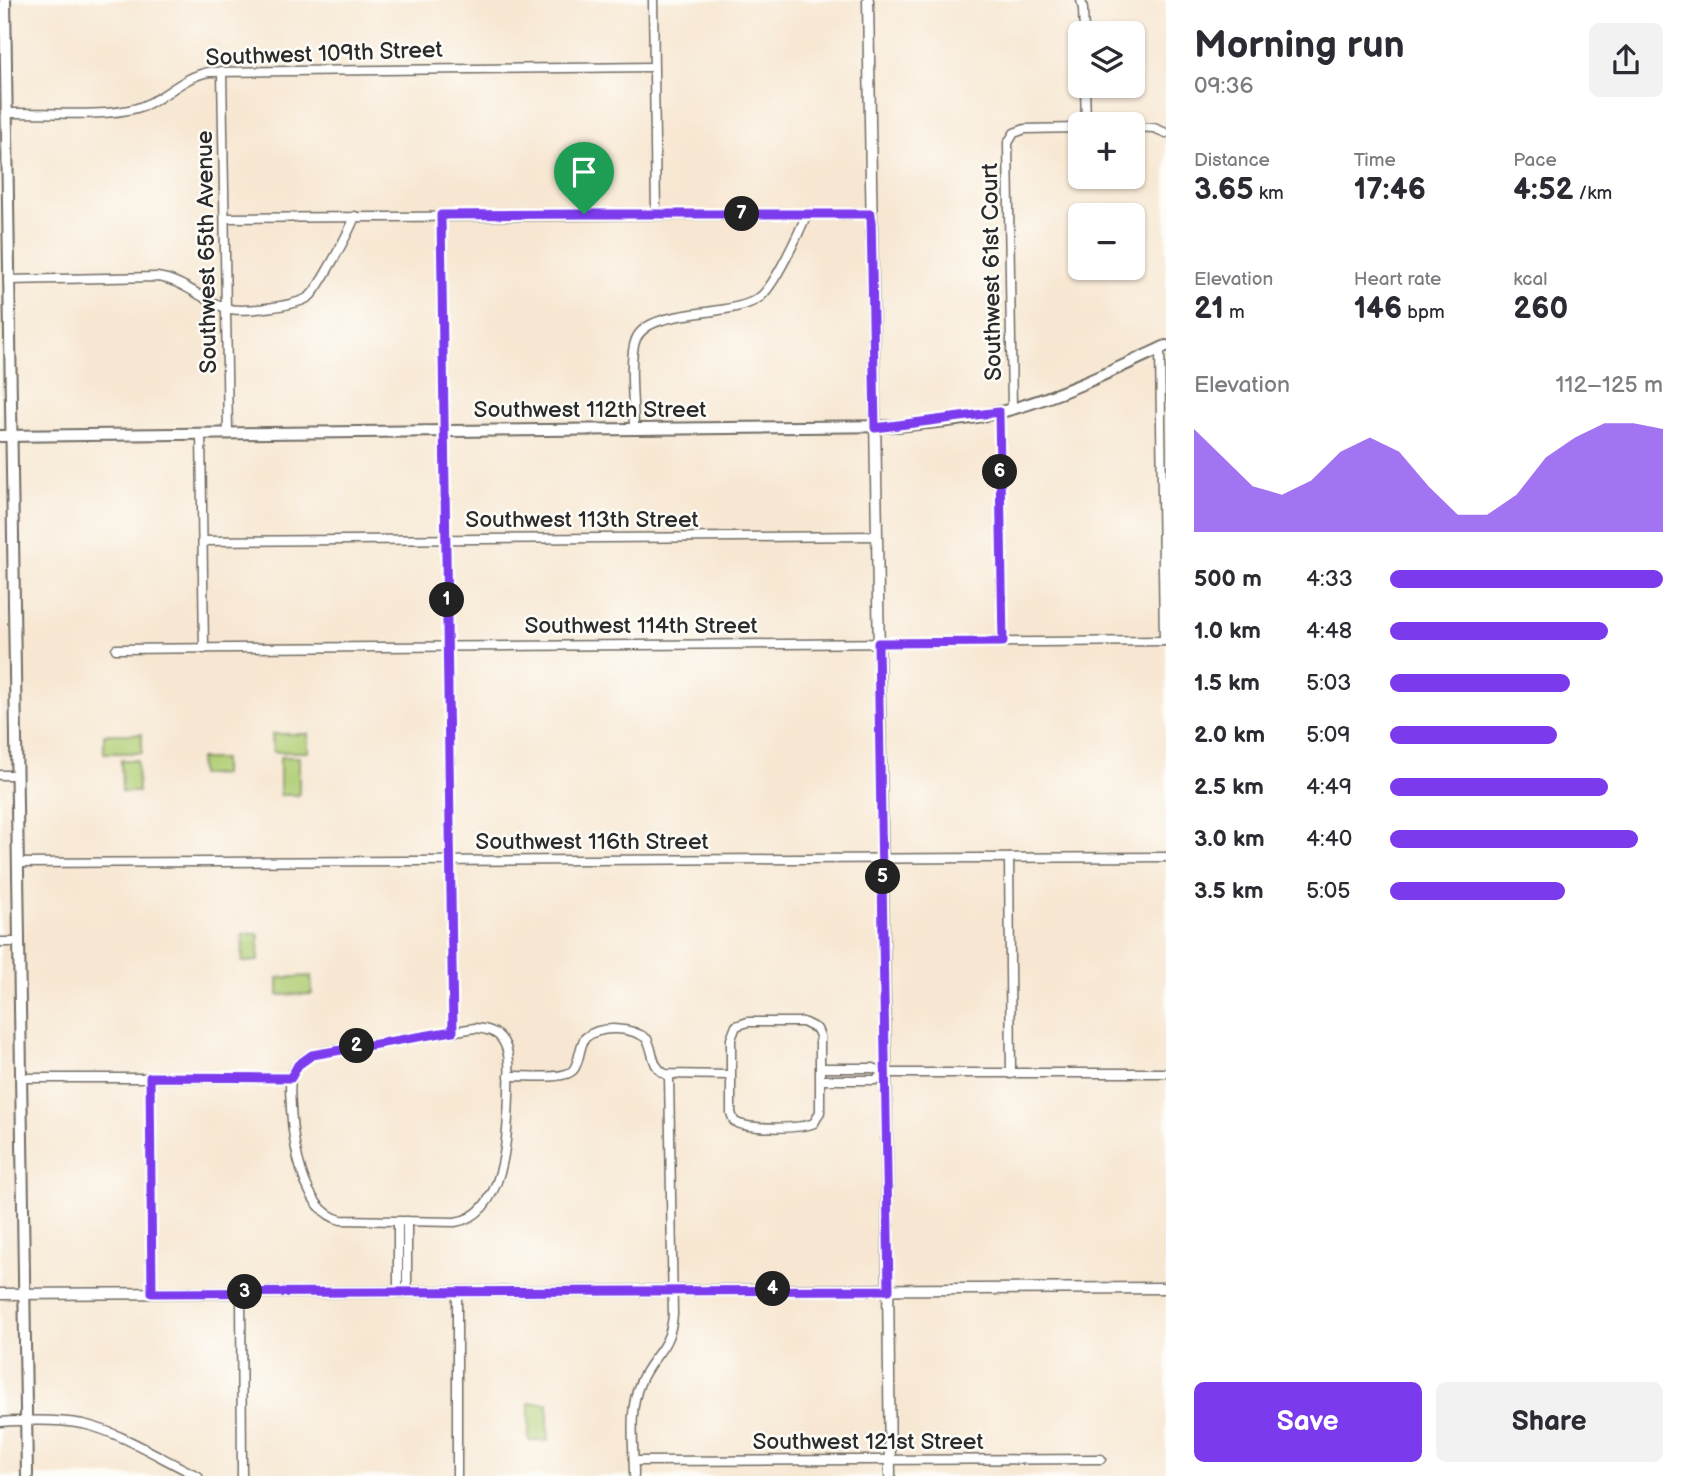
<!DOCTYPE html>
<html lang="en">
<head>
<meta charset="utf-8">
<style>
  :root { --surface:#fff; --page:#f2f2f3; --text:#2b2b33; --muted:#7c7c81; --accent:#7c3aed }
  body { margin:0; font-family:"Balsamiq Sans",sans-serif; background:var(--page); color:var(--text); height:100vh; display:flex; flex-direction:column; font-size:26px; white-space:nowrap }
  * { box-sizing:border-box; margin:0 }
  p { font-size:23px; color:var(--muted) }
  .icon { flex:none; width:38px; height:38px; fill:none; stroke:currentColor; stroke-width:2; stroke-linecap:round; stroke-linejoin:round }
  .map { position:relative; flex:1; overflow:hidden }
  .drawer { display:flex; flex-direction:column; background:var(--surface); width:525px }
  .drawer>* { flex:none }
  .controls { position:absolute; left:1068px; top:21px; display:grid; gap:14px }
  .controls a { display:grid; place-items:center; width:77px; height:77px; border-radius:10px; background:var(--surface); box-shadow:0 2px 5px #0004; font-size:35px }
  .pin { position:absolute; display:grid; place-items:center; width:60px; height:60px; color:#fff; margin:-72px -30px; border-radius:50% 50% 50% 0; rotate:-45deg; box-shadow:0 0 7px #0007 }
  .pin .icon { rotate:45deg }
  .km { position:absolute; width:35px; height:35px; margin:-18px; border-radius:50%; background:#222; color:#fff; font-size:19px; line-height:35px; text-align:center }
  .round { display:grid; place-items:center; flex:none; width:74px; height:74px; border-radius:10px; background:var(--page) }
  .summary { display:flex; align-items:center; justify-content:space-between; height:119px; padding:0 28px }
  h1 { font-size:38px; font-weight:700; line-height:52px }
  .stats { display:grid; grid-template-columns:repeat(3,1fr); gap:10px; height:119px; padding:7px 28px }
  .stats div { display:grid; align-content:center }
  .stats b { font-size:30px; font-weight:700 }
  .stats small { font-size:19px; font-weight:400 }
  .stats p { font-size:19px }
  .chart { height:196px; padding:14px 28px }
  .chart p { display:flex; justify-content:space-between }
  .chart svg { width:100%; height:126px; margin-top:7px; fill:var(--accent); opacity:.7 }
  .primary-button { display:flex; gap:14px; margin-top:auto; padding:14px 28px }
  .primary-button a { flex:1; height:80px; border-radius:10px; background:var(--accent); color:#fff; font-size:28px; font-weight:700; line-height:80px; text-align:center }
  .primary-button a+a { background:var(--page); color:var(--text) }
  ul { padding:0 28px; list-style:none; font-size:23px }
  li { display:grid; grid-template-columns:112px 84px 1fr; align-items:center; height:52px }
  li i { height:18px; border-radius:9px; background:var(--accent) }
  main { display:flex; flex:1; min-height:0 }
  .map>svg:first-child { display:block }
  .green { fill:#b0ce75; stroke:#6e7c50; stroke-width:2 }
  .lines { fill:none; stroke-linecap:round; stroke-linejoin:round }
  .minor-casing { stroke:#726d65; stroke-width:11 }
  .tertiary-casing { stroke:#726d65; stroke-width:13 }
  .secondary-casing { stroke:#726d65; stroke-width:14 }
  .minor { stroke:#fff; stroke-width:8 }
  .tertiary { stroke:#fff; stroke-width:10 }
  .secondary { stroke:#fff; stroke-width:10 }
  .route-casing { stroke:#fff; stroke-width:14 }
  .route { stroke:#7c3aed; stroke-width:9 }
  .labels { text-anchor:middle; stroke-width:5; stroke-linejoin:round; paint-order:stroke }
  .street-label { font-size:23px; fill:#2b2b2b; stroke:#fdfcf7 }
</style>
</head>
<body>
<main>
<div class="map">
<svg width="1166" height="1476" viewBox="0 0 1166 1476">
  <rect width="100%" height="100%" fill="#fdfcf7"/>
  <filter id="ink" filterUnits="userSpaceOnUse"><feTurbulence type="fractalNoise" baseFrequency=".0143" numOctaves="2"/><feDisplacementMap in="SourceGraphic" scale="14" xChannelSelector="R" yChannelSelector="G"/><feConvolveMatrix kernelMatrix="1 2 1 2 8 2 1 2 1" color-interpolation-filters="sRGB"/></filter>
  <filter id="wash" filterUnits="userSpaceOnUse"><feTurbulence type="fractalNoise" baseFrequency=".00686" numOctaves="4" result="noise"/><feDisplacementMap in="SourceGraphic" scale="28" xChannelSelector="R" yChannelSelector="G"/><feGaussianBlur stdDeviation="1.57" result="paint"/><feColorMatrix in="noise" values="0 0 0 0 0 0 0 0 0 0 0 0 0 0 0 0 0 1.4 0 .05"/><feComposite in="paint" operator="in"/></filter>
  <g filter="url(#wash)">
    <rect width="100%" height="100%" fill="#f7e7d2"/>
    <g class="green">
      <rect x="104" y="734" width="38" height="19"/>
      <polygon points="308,734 308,752 273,752 272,734"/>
      <rect x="280" y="757" width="19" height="38"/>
      <polygon points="199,759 223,759 223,775 200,775"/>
      <polygon points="121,760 137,760 138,792 122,792"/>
      <polygon points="243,934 259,934 258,961 242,962"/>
      <polygon points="311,976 312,994 278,995 278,978"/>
      <rect x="529" y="1403" width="19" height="38"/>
    </g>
  </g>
  <g filter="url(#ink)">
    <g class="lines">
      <defs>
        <g id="minor">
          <polyline points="653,0 656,214"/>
          <polyline points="1081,0 1083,9 1084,33"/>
          <polyline points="222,71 228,433"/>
          <polyline points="1085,86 1086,124"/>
          <path d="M6,113C44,112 102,118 137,108C163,101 181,77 209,72L653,67"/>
          <polyline points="1132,127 1154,128 1166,133"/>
          <polyline points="441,215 453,1031"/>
          <polyline points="225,218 871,214"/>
          <path d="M8,280L157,277C183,280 202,300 226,308C240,313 299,306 310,296C319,288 351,229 355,216"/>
          <polyline points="1160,349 1164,641"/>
          <polyline points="1012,409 1008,143 1014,133 1025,129 1080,128"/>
          <polyline points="999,412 1003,642"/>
          <path d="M634,429C634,407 628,357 636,339C650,306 732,319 760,297C774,287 800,231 807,213"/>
          <polyline points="201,433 204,649"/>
          <polyline points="203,541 877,536"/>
          <polyline points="116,649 1166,641"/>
          <polyline points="0,775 15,775"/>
          <polyline points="1009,858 1011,1074"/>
          <polyline points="17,863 1166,857"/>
          <polyline points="0,942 18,942"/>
          <path d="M748,1022H803L817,1029L820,1036V1112L814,1123C800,1129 745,1130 734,1121L731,1113V1039L736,1026Z"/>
          <path d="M475,1028C486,1029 497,1031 503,1041C512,1055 509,1078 509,1094C508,1132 506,1215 455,1222L341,1220C302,1211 293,1142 291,1109C291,1098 288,1082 293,1072C299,1059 311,1055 323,1052Z"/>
          <polyline points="821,1068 873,1068 886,1073 1166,1073"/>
          <path d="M509,1076C523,1075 566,1081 574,1069C580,1060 579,1047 585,1038C600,1025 632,1027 647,1039C654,1052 651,1066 665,1074L730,1075"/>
          <polyline points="150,1077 152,1293"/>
          <polyline points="21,1078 291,1078"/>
          <polyline points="821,1080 875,1080 886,1073"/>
          <polyline points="398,1291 398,1222"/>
          <polyline points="407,1291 407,1221"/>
          <polyline points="457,1291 457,1476"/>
          <polyline points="241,1292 242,1476"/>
          <path d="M0,1422C27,1420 56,1419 83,1424C123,1433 161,1459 198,1476"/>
          <polyline points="634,1461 1101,1459"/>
          <path d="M634,1476C634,1447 628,1410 640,1383C651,1355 670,1351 673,1315L669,1075"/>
        </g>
        <g id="tertiary">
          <polyline points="868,0 886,1073 890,1476"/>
          <polyline points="0,1294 1166,1288"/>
        </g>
        <g id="secondary">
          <polyline points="5,0 27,1476"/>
          <path d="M0,436L896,426C935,422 975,420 1012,409C1065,394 1116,369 1166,346"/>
        </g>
      </defs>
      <use href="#minor" class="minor-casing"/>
      <use href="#tertiary" class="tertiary-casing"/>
      <use href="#secondary" class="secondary-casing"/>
      <use href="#minor" class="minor"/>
      <use href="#tertiary" class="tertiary"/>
      <use href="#secondary" class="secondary"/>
    </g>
  </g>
  <g class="lines" filter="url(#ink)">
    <defs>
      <polygon id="route" points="584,214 871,214 875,428 999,412 1003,642 878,643 889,1290 152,1293 150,1077 291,1078 298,1065 312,1055 453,1031 441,215"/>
    </defs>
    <use href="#route" class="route-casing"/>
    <use href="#route" class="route"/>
  </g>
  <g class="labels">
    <g class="street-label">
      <text transform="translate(324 53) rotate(-2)" y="8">Southwest 109th Street</text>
      <text transform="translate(206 252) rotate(-91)" y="8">Southwest 65th Avenue</text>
      <text transform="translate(991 272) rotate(-91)" y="8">Southwest 61st Court</text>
      <text x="590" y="417">Southwest 112th Street</text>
      <text x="582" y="527">Southwest 113th Street</text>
      <text x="641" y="633">Southwest 114th Street</text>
      <text x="592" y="849">Southwest 116th Street</text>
      <text x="868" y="1449">Southwest 121st Street</text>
    </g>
  </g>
</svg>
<div class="controls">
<a><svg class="icon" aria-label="layers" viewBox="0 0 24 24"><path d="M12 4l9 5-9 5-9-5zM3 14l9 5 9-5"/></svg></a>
<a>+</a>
<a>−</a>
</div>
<div class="pin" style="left:584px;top:214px;background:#1e9e55"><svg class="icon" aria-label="arrive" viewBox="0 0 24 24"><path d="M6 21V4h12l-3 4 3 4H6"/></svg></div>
<b class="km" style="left:447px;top:600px">1</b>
<b class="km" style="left:357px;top:1046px">2</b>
<b class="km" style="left:245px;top:1292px">3</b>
<b class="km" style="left:773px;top:1289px">4</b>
<b class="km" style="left:883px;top:877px">5</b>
<b class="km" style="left:1000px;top:472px">6</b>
<b class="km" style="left:742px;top:214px">7</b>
</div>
<section class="drawer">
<div class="summary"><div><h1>Morning run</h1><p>09:36</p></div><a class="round"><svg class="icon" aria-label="share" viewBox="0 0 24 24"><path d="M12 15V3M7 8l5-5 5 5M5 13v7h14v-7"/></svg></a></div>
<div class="stats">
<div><p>Distance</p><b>3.65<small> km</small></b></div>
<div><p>Time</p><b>17:46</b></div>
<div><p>Pace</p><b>4:52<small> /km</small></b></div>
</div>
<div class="stats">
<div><p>Elevation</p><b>21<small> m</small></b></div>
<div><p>Heart rate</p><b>146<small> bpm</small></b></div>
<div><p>kcal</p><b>260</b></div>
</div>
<div class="chart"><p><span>Elevation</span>112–125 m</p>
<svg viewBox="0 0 160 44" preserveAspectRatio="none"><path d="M0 44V8L10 18L20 28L30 31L40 26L50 16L60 11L70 16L80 28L90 38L100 38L110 31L120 18L130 11L140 6L150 6L160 8V44z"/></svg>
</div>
<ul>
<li><b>500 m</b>4:33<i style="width:100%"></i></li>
<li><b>1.0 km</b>4:48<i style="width:80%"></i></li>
<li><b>1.5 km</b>5:03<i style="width:66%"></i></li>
<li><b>2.0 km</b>5:09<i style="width:61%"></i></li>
<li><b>2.5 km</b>4:49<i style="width:80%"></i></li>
<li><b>3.0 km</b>4:40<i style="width:91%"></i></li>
<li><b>3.5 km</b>5:05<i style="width:64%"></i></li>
</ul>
<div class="primary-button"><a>Save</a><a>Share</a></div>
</section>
</main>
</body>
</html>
